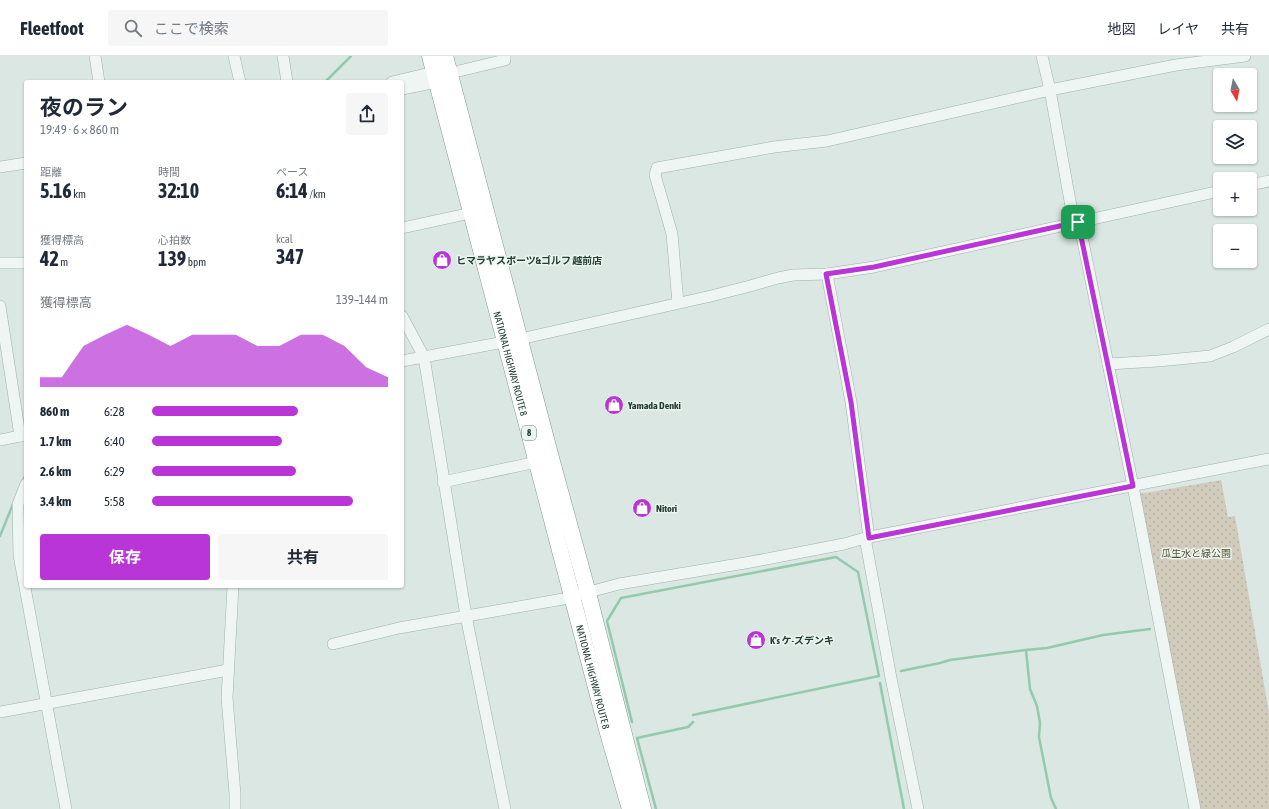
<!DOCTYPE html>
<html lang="ja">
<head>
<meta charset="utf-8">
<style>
  :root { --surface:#fff; --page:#f6f6f7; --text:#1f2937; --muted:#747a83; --line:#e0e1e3; --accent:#b935d7 }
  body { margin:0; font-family:"Asap Condensed","Noto Sans JP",sans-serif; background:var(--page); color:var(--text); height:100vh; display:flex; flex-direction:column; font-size:15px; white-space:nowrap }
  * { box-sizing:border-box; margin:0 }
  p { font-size:13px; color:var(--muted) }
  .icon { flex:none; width:22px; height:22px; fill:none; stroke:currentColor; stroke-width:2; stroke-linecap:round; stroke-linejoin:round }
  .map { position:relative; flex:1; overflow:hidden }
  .sheet { position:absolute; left:24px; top:24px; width:380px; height:508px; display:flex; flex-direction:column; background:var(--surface); border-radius:4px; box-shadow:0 1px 3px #0004 }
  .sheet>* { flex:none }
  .needle { width:26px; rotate:170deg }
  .controls { position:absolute; left:1213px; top:12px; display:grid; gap:8px }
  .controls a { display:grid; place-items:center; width:44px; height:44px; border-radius:4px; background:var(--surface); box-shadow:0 1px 3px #0004; font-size:20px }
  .pin { position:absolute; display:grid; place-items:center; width:34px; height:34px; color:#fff; margin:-17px; border-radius:8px; box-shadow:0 2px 6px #0006 }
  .round { display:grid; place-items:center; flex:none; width:42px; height:42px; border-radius:4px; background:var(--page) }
  .head { display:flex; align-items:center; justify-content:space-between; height:68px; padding:0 16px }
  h1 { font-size:22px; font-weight:700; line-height:30px }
  .figures { display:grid; grid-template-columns:repeat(3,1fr); gap:6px; height:68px; padding:4px 16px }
  .figures div { display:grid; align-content:center }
  .figures b { font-size:20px; font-weight:700 }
  .figures small { font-size:11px; font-weight:400 }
  .figures p { font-size:11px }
  .chart { height:112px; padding:8px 16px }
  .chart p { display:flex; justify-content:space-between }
  .chart svg { width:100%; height:72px; margin-top:4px; fill:var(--accent); opacity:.7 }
  .cta { display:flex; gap:8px; margin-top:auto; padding:8px 16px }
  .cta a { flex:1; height:46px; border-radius:4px; background:var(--accent); color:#fff; font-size:16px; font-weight:700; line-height:46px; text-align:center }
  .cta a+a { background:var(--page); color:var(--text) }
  ul { padding:0 16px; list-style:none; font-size:13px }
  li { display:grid; grid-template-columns:64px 48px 1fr; align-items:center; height:30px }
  li i { height:10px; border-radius:5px; background:var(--accent) }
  header { display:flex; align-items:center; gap:24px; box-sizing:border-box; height:56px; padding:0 20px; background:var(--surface); border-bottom:1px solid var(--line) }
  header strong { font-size:19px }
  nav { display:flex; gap:22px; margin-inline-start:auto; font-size:14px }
  .search { width:280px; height:36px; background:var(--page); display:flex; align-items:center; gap:10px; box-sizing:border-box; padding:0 14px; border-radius:4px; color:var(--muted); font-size:15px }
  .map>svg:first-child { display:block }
  .park { fill:url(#park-dots) }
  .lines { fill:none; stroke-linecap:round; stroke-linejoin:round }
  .stream { stroke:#93caad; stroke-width:2.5 }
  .minor-casing { stroke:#a0b1aa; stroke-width:12 }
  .highway-casing { stroke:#829e92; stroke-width:17 }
  .minor { stroke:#eef5f2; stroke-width:11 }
  .highway { stroke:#fff; stroke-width:16 }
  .route-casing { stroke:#fff; stroke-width:8 }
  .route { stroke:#b935d7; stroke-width:5 }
  .labels { text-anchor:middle; stroke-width:3; stroke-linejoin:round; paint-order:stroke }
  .shield { fill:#eaf5f0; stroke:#5f756c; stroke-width:1 }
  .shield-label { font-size:9px; font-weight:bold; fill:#243e34 }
  .poi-label { font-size:10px; font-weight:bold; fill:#243e34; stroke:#eaf5f0; text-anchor:start }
  .street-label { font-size:10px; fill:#243e34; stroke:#eaf5f0 }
  .park-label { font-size:10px; fill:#5a5130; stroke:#eaf5f0 }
</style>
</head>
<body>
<header>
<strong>Fleetfoot</strong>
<div class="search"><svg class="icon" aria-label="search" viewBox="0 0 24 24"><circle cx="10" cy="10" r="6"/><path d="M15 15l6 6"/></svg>ここで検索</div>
<nav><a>地図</a><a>レイヤ</a><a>共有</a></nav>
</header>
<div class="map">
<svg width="1269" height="753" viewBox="0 0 1269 753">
  <defs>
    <pattern id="park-dots" width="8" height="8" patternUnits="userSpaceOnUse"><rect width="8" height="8" fill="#d1cbbc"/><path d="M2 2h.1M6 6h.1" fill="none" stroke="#b3afa2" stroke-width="1.8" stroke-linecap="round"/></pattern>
  </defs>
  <rect width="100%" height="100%" fill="#dbe7e2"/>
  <polygon class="park" points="1221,424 1228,461 1235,460 1269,657 1269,753 1197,753 1139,438"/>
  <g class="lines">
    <g class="stream">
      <polyline points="325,26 351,0"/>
      <polyline points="23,425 26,418"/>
      <polyline points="0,480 13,448"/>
      <polyline points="901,615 940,607 950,604 1026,594"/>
      <polyline points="880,627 904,753"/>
      <polyline points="632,666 607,565 621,542 836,501 858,516 879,620 693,659"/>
      <polyline points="656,753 637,682 688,671 693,666"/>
      <polyline points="1056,753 1051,742 1039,681 1040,667 1037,650 1030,633 1026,594 1047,592 1103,579 1150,573"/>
    </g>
    <defs>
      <g id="minor">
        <polyline points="95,0 99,26"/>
        <polyline points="234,0 240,26"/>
        <polyline points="283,0 287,26"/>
        <polyline points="1042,0 1050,34 1074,167"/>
        <polyline points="459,15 505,4 505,0"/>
        <polyline points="392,26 434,16"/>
        <polyline points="402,33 437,26"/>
        <polyline points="0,111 26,107"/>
        <polyline points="1250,129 1269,125"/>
        <polyline points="1079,166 1133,430 1195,753"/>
        <polyline points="402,172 471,157"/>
        <polyline points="0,207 26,207"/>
        <polyline points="827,218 851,346 869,482"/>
        <polyline points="678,247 672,178 655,119 657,112 774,91 827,85 1050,34 1176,9 1245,0"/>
        <polyline points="0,250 20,380"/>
        <polyline points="402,260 424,301 466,560 505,753"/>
        <polyline points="402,305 520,283 711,240 750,230 778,222 793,219 827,218 874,211 1220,135"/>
        <polyline points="1108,308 1158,305 1210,300 1233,291 1269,273"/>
        <polyline points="0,384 20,380 26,380"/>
        <polyline points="443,426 537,406"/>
        <polyline points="26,428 18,448 19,499 66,753"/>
        <polyline points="865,482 891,622 918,753"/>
        <polyline points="233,530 227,642 235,738 235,753"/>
        <polyline points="333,588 399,572 563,543 619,528 751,506 844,488 865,482 1269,403"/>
        <polyline points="0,656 228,614"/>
      </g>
      <g id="highway">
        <path id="s1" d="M430,0L608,677L630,753"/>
        <polyline points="445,0 551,402 588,537 643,753"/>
      </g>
    </defs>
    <use href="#minor" class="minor-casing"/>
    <use href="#highway" class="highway-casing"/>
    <use href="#minor" class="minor"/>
    <use href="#highway" class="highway"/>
  </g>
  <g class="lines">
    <defs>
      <polygon id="route" points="1078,166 1133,430 869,482 851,346 826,218 874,211"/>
    </defs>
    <use href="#route" class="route-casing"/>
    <use href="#route" class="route"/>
  </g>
  <defs>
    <symbol id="shop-disc" viewBox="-11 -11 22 22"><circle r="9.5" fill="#b935d7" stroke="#eaf5f0"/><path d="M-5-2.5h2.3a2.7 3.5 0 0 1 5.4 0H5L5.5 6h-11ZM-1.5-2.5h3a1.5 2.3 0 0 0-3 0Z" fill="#fff"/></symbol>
  </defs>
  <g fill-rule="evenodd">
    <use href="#shop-disc" x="431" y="193" width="22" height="22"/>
    <use href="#shop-disc" x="603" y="338" width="22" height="22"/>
    <use href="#shop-disc" x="631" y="441" width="22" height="22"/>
    <use href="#shop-disc" x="745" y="573" width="22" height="22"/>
  </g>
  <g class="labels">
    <rect class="shield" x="522" y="370" width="14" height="14" rx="3"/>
    <g class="shield-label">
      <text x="529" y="380">8</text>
    </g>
    <g class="poi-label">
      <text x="456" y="208">ヒマラヤスポーツ&amp;ゴルフ 越前店</text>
      <text x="628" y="353">Yamada Denki</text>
      <text x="656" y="456">Nitori</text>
      <text x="770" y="588">K's ケ-ズデンキ</text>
    </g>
    <g class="street-label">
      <text dy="4" stroke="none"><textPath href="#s1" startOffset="318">NATIONAL HIGHWAY ROUTE 8</textPath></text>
      <text dy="4" stroke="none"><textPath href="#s1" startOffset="642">NATIONAL HIGHWAY ROUTE 8</textPath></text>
    </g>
    <g class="park-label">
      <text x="1196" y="501">瓜生水と緑公園</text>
    </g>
  </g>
</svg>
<div class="controls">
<a><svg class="needle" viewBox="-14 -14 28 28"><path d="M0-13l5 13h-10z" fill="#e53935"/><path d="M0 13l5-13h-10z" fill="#747a83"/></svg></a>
<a><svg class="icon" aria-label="layers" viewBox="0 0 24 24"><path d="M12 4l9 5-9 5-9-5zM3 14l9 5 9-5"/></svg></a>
<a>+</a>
<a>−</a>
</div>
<div class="pin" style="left:1078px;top:166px;background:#1e9e55"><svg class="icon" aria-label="arrive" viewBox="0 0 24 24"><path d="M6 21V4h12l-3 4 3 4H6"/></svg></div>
<section class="sheet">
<div class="head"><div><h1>夜のラン</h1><p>19:49 · 6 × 860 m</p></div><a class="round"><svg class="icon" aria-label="share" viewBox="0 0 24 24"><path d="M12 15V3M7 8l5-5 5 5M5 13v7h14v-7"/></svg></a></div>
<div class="figures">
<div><p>距離</p><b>5.16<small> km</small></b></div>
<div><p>時間</p><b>32:10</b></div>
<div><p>ペース</p><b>6:14<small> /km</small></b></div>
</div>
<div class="figures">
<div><p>獲得標高</p><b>42<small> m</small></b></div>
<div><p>心拍数</p><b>139<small> bpm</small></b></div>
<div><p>kcal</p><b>347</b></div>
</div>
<div class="chart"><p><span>獲得標高</span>139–144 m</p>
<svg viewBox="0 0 160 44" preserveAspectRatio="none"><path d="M0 44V38L10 38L20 19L30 12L40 6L50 12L60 19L70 12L80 12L90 12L100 19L110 19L120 12L130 12L140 19L150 32L160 38V44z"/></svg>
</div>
<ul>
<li><b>860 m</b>6:28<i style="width:62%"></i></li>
<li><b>1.7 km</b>6:40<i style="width:55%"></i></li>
<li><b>2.6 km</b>6:29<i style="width:61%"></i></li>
<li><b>3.4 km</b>5:58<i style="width:85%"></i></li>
</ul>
<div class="cta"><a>保存</a><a>共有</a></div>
</section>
</div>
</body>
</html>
